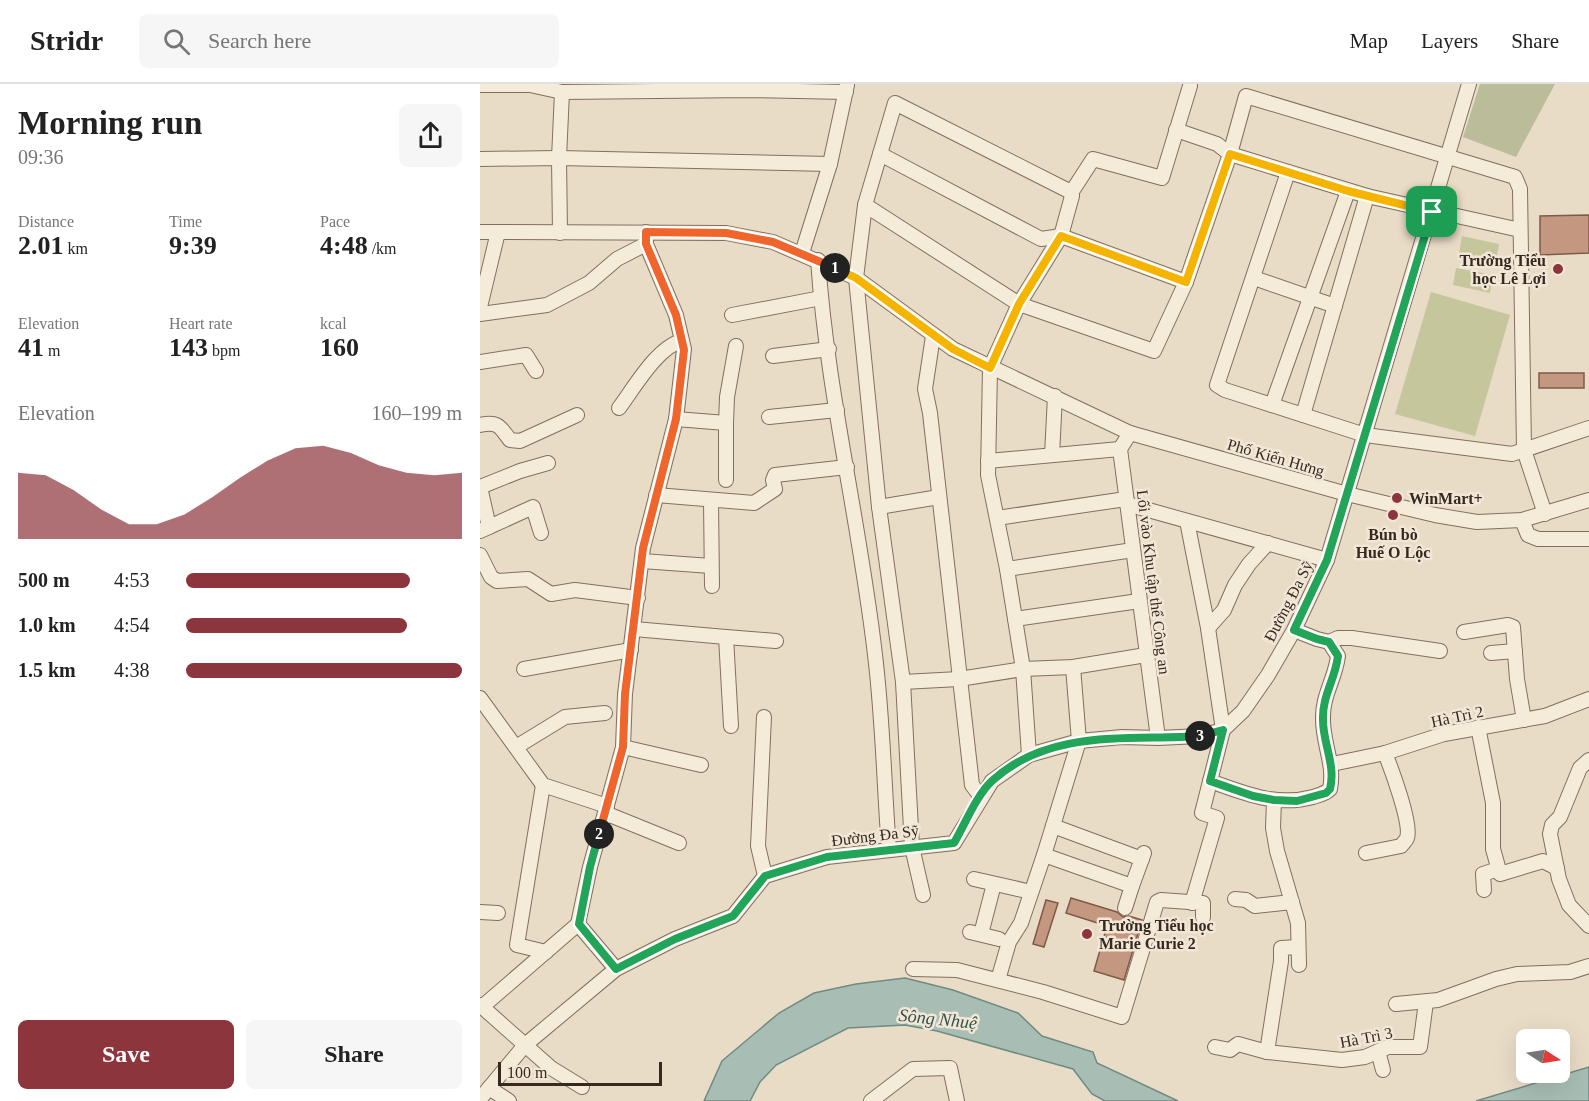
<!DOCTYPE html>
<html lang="en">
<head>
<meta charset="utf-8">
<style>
  :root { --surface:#fff; --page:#f6f6f6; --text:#222; --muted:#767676; --line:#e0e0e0; --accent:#8c353c }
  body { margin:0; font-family:"Times New Roman",serif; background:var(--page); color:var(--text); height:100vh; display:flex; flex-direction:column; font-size:22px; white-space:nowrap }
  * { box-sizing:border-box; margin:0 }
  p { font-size:20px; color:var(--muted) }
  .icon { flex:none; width:33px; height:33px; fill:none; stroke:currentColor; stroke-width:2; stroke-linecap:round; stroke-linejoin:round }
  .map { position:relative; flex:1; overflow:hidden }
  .panel { display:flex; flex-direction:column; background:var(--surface); width:480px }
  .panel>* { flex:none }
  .needle { width:39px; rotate:102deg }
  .tools { position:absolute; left:1036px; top:945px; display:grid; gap:12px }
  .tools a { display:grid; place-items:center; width:54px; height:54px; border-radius:9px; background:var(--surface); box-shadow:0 6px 24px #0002; font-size:30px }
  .scale { position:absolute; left:18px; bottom:15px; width:164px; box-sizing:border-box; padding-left:6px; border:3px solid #352920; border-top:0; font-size:16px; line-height:21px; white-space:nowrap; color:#352920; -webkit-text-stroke:4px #f2e7d6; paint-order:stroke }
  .pin { position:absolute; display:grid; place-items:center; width:51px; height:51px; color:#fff; margin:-26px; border-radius:12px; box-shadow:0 3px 9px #0006 }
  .km { position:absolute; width:30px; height:30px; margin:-15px; border-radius:50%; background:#222; color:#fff; font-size:16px; line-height:30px; text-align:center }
  .round { display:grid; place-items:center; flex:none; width:63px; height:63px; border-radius:9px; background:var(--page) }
  .overview { display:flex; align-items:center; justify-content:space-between; height:102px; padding:0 18px }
  h1 { font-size:33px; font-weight:600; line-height:45px }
  .metrics { display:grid; grid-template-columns:repeat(3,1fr); gap:9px; height:102px; padding:6px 18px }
  .metrics div { display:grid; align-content:center }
  .metrics b { font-size:26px; font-weight:600 }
  .metrics small { font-size:16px; font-weight:400 }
  .metrics p { font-size:16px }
  .chart { height:168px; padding:12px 18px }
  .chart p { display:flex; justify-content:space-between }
  .chart svg { width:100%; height:108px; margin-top:6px; fill:var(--accent); opacity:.7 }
  .button { display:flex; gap:12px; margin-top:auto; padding:12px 18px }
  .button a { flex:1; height:69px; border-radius:9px; background:var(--accent); color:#fff; font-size:24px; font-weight:600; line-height:69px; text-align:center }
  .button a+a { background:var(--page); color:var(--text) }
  ul { padding:0 18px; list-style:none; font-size:20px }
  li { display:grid; grid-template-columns:96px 72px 1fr; align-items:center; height:45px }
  li i { height:15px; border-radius:8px; background:var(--accent) }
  header { display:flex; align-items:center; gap:36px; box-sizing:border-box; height:84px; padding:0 30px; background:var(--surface); border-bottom:2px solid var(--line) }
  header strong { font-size:28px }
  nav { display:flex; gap:33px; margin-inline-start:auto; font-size:21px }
  .search { width:420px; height:54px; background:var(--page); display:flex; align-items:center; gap:15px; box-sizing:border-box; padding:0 21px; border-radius:9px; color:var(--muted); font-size:22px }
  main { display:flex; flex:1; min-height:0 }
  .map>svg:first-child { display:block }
  .green { fill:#c5c69c }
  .cemetery { fill:#bbbc9a }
  .water { fill:#a8beb5; stroke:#6f8b82; stroke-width:1.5 }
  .building { fill:#c49781; stroke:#805947; stroke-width:1.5 }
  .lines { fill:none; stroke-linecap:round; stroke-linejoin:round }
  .minor-casing { stroke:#836f5e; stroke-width:16 }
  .minor { stroke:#f5ebd9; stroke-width:14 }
  .split-1-casing { stroke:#fff; stroke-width:12 }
  .split-2-casing { stroke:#fff; stroke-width:12 }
  .split-3-casing { stroke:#fff; stroke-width:12 }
  .split-4-casing { stroke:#fff; stroke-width:12 }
  .split-1 { stroke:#f5b400; stroke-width:8 }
  .split-2 { stroke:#f0652b; stroke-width:8 }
  .split-3 { stroke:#22a559; stroke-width:8 }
  .split-4 { stroke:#22a559; stroke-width:8 }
  .poi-dot { fill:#8c353c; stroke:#f2e7d6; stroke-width:2 }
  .labels { text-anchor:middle; stroke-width:5; stroke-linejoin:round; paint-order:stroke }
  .poi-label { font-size:16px; font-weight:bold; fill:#352920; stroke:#f2e7d6; text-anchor:start }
  .street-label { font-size:16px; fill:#352920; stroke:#f2e7d6 }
  .water-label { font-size:18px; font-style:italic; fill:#31534e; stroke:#f2e7d6 }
</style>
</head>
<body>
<header>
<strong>Stridr</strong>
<div class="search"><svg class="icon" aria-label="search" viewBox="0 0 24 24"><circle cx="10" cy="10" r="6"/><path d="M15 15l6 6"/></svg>Search here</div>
<nav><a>Map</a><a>Layers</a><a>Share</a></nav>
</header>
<main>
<section class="panel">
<div class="overview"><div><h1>Morning run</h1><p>09:36</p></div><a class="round"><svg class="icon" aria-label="share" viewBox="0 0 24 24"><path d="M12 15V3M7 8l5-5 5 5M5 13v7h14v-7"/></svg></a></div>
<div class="metrics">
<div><p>Distance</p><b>2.01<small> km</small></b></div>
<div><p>Time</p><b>9:39</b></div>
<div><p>Pace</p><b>4:48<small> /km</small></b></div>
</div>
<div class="metrics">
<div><p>Elevation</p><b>41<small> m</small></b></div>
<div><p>Heart rate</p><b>143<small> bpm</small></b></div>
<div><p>kcal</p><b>160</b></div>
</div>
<div class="chart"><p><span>Elevation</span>160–199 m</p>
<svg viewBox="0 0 160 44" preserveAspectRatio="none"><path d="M0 44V17L10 18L20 24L30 32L40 38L50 38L60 34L70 27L80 19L90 12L100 7L110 6L120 9L130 14L140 17L150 18L160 17V44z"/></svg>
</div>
<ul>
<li><b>500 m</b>4:53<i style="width:81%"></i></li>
<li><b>1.0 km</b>4:54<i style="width:80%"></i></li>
<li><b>1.5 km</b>4:38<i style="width:100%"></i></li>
</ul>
<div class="button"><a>Save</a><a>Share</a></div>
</section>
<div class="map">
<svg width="1109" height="1017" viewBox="0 0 1109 1017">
  <rect width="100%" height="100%" fill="#e9dcc7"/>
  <g class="green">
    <polygon points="982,152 1019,160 1016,177 979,169"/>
    <polygon points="976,184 1013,191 1010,209 973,201"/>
    <polygon points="951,208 1030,231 995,352 915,330"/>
  </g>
  <polygon class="cemetery" points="1000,0 1075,0 1036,73 983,53"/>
  <g class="water">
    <polygon points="425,894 473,906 538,929 562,952 613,968 617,979 698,1017 625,1017 612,1010 593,985 457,947 425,941 368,944 296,981 280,998 270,1017 224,1017 242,977 299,929 334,909 376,900"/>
    <polygon points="1109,983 1109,1017 996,1017"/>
  </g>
  <g class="building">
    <polygon points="1109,131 1109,169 1060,171 1060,132"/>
    <rect x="1059" y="289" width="45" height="15"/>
    <polygon points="591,814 637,828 643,833 649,832 662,836 644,896 614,887 627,842 586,829"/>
    <polygon points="566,816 578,819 564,863 553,860"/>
  </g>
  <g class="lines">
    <defs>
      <g id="minor">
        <polyline points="0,1 50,1 82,8 271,6 366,8"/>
        <polyline points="696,46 737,60 750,70 887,112 1040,146"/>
        <polyline points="400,70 561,155 581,152 706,198"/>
        <polyline points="0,75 79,74 350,80"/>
        <polyline points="808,88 737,301 745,306 885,351 1032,370 1109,344"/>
        <polyline points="591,109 613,75 682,94 710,2"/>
        <polyline points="385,121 539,220 674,267 706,198 750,70 766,12 1035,93 1040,105 1044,366 1065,430"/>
        <polyline points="0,148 246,149 293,158 376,194 473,265 650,349 867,410 955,431 997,438 1042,436 1109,416"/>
        <polyline points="80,149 79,74 82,8"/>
        <polyline points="322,169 350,80 367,1"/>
        <path d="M338,176C347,309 380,439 395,571C403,636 404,701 409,766"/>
        <polyline points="774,194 855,222"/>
        <polyline points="0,223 18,148"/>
        <polyline points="0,230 67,221 109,199 137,175 166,160"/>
        <polyline points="252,231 341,214"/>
        <polyline points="453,252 445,305 450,329 492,701 501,713"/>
        <polyline points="293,272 349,265"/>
        <polyline points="0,278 46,271 56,287"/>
        <polyline points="792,321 868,107"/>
        <path d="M139,324C154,304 178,262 202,257"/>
        <polyline points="823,331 887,112"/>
        <polyline points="289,333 357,326"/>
        <polyline points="196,335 246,339 247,313 256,262"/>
        <polyline points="246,339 246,396"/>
        <path d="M0,341C19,337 20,343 30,356L40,357L97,331"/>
        <polyline points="650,349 640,365 678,654"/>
        <polyline points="572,371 575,312"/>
        <polyline points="508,377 640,365"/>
        <polyline points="0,403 40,387 68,379"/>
        <polyline points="0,403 9,443 0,447"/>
        <polyline points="176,411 274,419 295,405 293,396 295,391 367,383"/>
        <polyline points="231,416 232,502"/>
        <polyline points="647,420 847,476"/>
        <polyline points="399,423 459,413"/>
        <polyline points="517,434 646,415"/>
        <polyline points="1042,436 1048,451 1058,455 1109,455"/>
        <polyline points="707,437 728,544 743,646 722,729 737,734 712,819"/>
        <polyline points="9,443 53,423 61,449"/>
        <polyline points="0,471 11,493 17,497 48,495 71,510 95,506 158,514"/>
        <polyline points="162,477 231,482"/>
        <polyline points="527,485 653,466"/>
        <polyline points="535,535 659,517"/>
        <polyline points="728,544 744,526 755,501 769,480 788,459"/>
        <polyline points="154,545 246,553 251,642"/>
        <polyline points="984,548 1028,541 1033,543 1037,595 1044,636"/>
        <polyline points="246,553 296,557"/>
        <polyline points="849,558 858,554 872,554 960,567"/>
        <polyline points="1011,569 1035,567"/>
        <polyline points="44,585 151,566"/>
        <polyline points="423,598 479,595 543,585 593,583 666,571"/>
        <polyline points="0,614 63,701 127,722"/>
        <polyline points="284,633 278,762 285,792"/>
        <polyline points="998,643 1013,719 1013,765 1020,790 1063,777 1077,784"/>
        <polyline points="36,663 85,633 125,629"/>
        <polyline points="143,663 221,681"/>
        <polyline points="1109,676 1100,684 1080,733 1072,741 1070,750 1079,795 1089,821 1109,842"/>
        <polyline points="852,680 905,669 964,650 1065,632 1109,615"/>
        <path d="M730,697C764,709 796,723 833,713C839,711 845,710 850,705C855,681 843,660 843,636C842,611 855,596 858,572L849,558L837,555L814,546"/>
        <polyline points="63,701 37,861 66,868"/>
        <polyline points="794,716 793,744 797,767 818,839 819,881"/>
        <polyline points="125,729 199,759"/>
        <polyline points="573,742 662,775"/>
        <path d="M886,769L921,762C923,759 926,757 927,754C932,740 911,684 905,669"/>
        <polyline points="564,771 652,802 645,824"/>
        <polyline points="494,795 551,808"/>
        <polyline points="652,802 664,769"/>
        <polyline points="1004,806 1003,790 1018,785"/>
        <polyline points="443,811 432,763 423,598 399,423 376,194 385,121 415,19 589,107 592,112 581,152 539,220 510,284 508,391 527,485 543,585 549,671"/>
        <polyline points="755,815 766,816 775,822 812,818"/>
        <polyline points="0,828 18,829"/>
        <polyline points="490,848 519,855"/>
        <polyline points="501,850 514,800"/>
        <polyline points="136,885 98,840 110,783 143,663 145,610 163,464 196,335 204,265 196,231 166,160 166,148"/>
        <polyline points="433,885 477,886 563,908 642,933 677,818 681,816 723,819 723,833"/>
        <polyline points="518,896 529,858 541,839 564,771 599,657 593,583"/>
        <polyline points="916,920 958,916 1016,895 1037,890 1090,888 1109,882"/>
        <polyline points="0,921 71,984 102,1003"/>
        <polyline points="3,922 98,840"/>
        <polyline points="735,963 750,966 758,960 787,968 862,976 885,973 908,963 940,963 946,918"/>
        <polyline points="898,967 903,986"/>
        <polyline points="787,968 801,877 801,864 818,863"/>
        <polyline points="9,1004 29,1017"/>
        <polyline points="0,1015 45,961 136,885 195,855 253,832 285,792 347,773 474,759 512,697 549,671 599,657 642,653 678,654 720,652 743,646 763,627 788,591 814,546 847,476 989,0"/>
        <polyline points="391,1017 433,985 470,984 477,1017"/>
      </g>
    </defs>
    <use href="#minor" class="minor-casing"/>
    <use href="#minor" class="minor"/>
  </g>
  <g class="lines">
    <defs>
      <polyline id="split-1" points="355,184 376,194 473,265 510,284 539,220 581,152 706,198 750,70 868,107 952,128"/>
      <polyline id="split-2" points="119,750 143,663 145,610 163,464 196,335 204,266 196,231 166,160 166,148 246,149 293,158 355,184"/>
      <path id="split-3" d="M119,750L110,783L99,840L136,885L195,855L253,832L285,792L347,773L474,759C485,740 497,710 513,696C571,644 649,657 720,652"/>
      <path id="split-4" d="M720,652L743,646L730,697L773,712L794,716L817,717L846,709L850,705C856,681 843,660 843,636C842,612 855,596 858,572L849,558L837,555L814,546L847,476L952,128"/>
    </defs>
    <use href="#split-1" class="split-1-casing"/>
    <use href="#split-2" class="split-2-casing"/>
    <use href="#split-3" class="split-3-casing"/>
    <use href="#split-4" class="split-4-casing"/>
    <use href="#split-1" class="split-1"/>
    <use href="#split-2" class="split-2"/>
    <use href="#split-3" class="split-3"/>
    <use href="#split-4" class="split-4"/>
  </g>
  <g class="poi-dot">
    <circle cx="1078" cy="185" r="6"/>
    <circle cx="917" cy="414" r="6"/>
    <circle cx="913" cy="431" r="6"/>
    <circle cx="607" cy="850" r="6"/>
  </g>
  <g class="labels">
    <g class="poi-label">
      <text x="1066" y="182" text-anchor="end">Trường Tiểu<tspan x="1066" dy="18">học Lê Lợi</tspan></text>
      <text x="929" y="420">WinMart+</text>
      <text x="913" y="456" text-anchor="middle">Bún bò<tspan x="913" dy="18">Huế O Lộc</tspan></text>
      <text x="619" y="847">Trường Tiểu học<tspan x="619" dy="18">Marie Curie 2</tspan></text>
    </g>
    <g class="street-label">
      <text transform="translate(796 373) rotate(16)" y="6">Phố Kiến Hưng</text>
      <text transform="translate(674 498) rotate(83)" y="6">Lối vào Khu tập thể Công an</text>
      <text transform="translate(808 517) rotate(-63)" y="6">Đường Đa Sỹ</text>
      <text transform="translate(977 632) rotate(-12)" y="6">Hà Trì 2</text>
      <text transform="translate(395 751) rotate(-7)" y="6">Đường Đa Sỹ</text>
      <text transform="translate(886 953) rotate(-11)" y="6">Hà Trì 3</text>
    </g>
    <g class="water-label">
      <text transform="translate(458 935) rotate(6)" y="6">Sông Nhuệ</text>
    </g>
  </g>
</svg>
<div class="tools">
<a><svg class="needle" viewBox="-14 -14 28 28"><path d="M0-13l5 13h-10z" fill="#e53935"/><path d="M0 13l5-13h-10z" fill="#767676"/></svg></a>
</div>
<div class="scale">100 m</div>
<div class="pin" style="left:952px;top:128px;background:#1e9e55"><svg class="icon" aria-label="arrive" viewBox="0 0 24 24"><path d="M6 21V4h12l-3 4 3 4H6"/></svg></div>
<b class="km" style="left:355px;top:184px">1</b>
<b class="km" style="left:119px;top:750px">2</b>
<b class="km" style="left:720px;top:652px">3</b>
</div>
</main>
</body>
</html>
